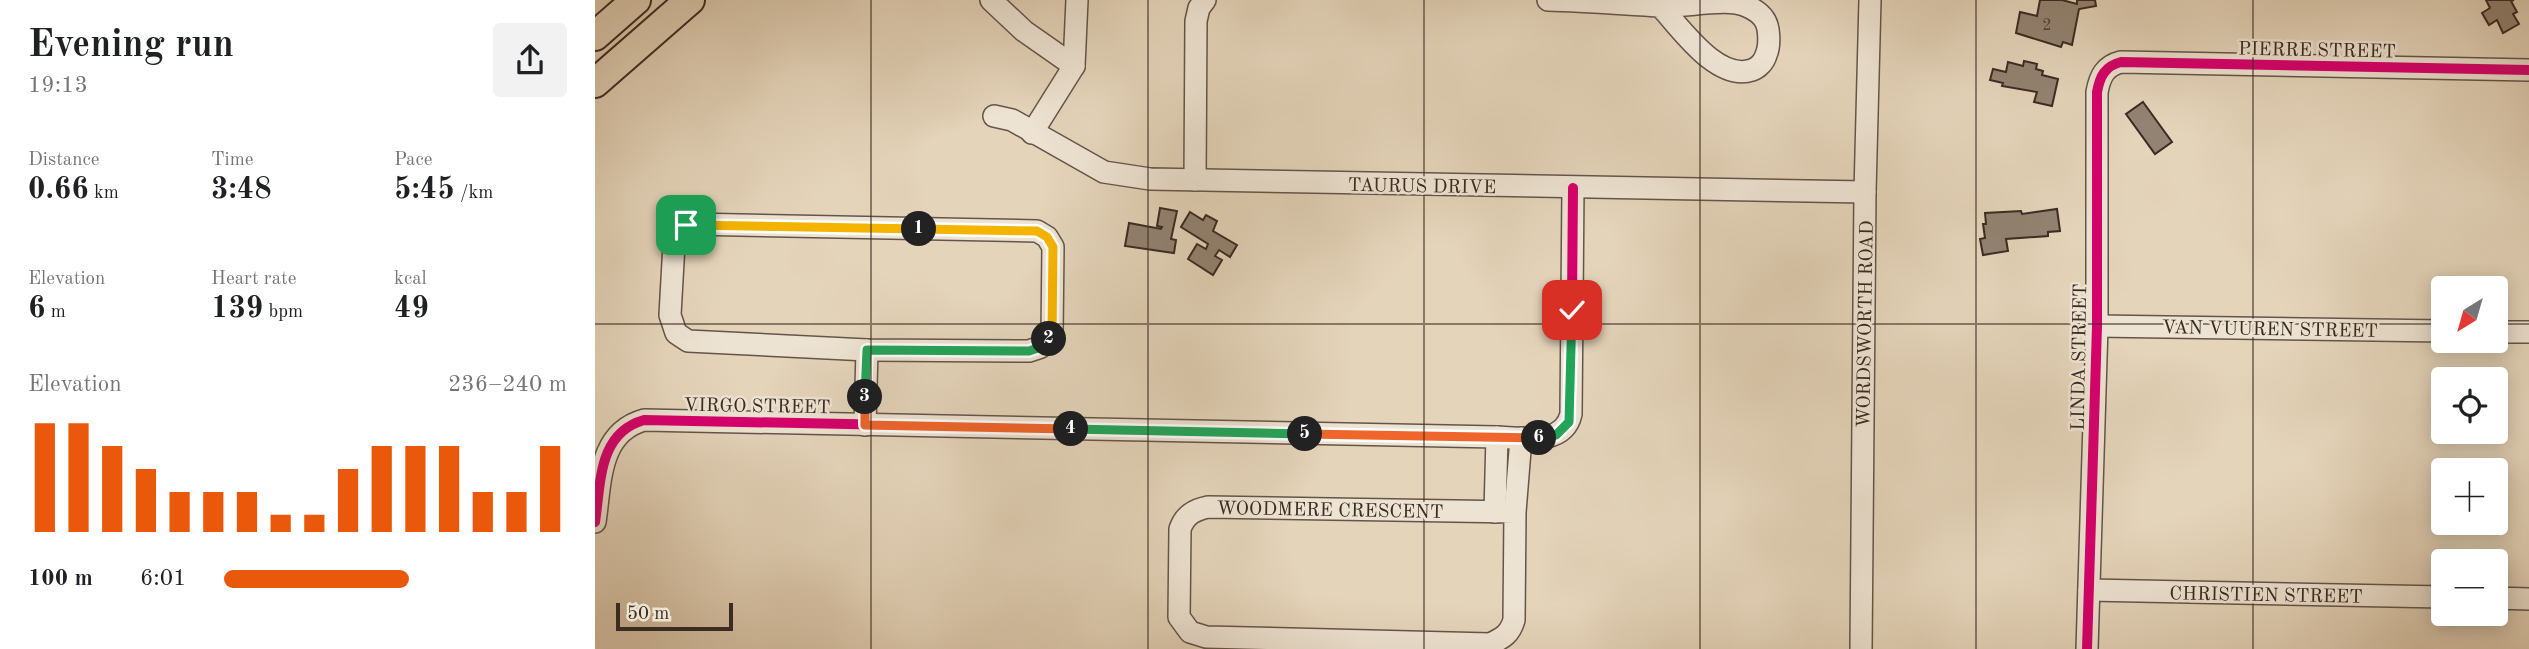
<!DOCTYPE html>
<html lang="en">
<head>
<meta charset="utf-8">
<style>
  :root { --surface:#fff; --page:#f2f2f2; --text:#202124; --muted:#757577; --accent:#ea580c }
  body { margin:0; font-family:"Old Standard TT",serif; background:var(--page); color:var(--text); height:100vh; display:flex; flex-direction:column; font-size:26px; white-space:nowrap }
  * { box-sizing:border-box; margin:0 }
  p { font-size:23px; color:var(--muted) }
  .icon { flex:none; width:38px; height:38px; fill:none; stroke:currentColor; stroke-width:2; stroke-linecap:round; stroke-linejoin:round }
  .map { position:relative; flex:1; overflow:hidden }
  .details { display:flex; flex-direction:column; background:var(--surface); width:595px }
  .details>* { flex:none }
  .needle { width:46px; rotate:217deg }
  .buttons { position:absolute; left:1836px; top:276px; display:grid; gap:14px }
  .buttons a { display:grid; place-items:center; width:77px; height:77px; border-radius:7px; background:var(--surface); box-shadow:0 4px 18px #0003; font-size:35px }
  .scale { position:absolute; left:21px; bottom:18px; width:117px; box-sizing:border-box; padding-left:7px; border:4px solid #3a2b23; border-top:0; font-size:19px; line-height:24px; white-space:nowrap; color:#3a2b23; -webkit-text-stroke:5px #ede3d2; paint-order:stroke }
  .pin { position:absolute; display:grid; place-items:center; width:60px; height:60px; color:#fff; margin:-30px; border-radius:14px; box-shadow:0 4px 10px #0006 }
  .km { position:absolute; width:35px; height:35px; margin:-18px; border-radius:50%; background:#222; color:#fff; font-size:19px; line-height:35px; text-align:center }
  .round { display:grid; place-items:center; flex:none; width:74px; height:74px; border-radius:7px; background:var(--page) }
  .head { display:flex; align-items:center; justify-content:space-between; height:119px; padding:0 28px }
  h1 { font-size:38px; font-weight:800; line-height:52px }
  .metrics { display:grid; grid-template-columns:repeat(3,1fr); gap:10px; height:119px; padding:7px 28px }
  .metrics div { display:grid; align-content:center }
  .metrics b { font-size:30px; font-weight:800 }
  .metrics small { font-size:19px; font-weight:400 }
  .metrics p { font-size:19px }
  .chart { height:196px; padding:14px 28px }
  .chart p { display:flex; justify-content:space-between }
  .chart svg { width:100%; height:126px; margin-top:7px; stroke:var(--accent); stroke-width:6 }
  ul { padding:0 28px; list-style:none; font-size:23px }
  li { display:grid; grid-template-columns:112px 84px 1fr; align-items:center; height:52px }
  li i { height:18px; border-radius:9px; background:var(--accent) }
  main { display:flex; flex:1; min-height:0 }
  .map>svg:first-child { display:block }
  .building { fill:#928372; stroke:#3a2b23; stroke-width:2 }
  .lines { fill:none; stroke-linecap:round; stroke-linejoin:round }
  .minor-casing { stroke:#645549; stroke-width:24 }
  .major-casing { stroke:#3a2b23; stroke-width:32 }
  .minor { stroke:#ede3d2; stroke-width:21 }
  .major { stroke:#e4d4ba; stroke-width:28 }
  .cycleway-casing { stroke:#ede3d2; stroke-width:15 }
  .cycleway { stroke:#d6006c; stroke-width:10 }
  .split-1-casing { stroke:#fff; stroke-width:14 }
  .split-2-casing { stroke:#fff; stroke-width:14 }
  .split-3-casing { stroke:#fff; stroke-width:14 }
  .split-4-casing { stroke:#fff; stroke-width:14 }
  .split-5-casing { stroke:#fff; stroke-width:14 }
  .split-6-casing { stroke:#fff; stroke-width:14 }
  .split-7-casing { stroke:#fff; stroke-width:14 }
  .split-1 { stroke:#f5b400; stroke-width:9 }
  .split-2 { stroke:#f5b400; stroke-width:9 }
  .split-3 { stroke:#22a559; stroke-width:9 }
  .split-4 { stroke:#f0652b; stroke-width:9 }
  .split-5 { stroke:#22a559; stroke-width:9 }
  .split-6 { stroke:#f0652b; stroke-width:9 }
  .split-7 { stroke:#22a559; stroke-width:9 }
  .grid { fill:none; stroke:#3a2b23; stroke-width:2; stroke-opacity:0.55 }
  .labels { text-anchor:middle; stroke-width:5; stroke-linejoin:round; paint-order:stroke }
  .number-label { font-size:16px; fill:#504137 }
  .street-label { font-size:19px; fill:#3a2b23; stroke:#ede3d2 }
</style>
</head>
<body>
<main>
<section class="details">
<div class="head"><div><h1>Evening run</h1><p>19:13</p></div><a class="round"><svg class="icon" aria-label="share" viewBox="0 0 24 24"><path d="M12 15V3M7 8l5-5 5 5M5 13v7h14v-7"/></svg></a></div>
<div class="metrics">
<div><p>Distance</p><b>0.66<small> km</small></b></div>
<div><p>Time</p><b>3:48</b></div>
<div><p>Pace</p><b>5:45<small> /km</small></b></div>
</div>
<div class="metrics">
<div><p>Elevation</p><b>6<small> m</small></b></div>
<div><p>Heart rate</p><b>139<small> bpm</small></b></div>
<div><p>kcal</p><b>49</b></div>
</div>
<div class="chart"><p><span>Elevation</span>236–240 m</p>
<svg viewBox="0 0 160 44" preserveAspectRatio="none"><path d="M5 44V6M15 44V6M25 44V14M35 44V22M45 44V30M55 44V30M65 44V30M75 44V38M85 44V38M95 44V22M105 44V14M115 44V14M125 44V14M135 44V30M145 44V30M155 44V14"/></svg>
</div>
<ul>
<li><b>100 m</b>6:01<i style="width:54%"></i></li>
</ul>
</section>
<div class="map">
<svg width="1934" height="649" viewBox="0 0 1934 649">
  <rect width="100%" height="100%" fill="#e4d4ba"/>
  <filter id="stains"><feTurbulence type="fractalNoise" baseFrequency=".00286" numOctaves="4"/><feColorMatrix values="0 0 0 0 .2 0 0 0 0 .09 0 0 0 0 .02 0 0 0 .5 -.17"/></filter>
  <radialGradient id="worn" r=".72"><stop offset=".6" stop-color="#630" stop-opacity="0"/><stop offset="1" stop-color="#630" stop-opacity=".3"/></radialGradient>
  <g class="building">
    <polygon points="1445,0 1467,0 1482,4 1482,0 1500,0 1501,6 1484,9 1477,45 1468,42 1466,47 1421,33 1425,12 1442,16"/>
    <polygon points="1891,0 1919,0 1916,1 1922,12 1918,14 1924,24 1908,33 1902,20 1894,25 1887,13 1895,8"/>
    <polygon points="1429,61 1442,64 1441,69 1448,71 1447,75 1463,79 1457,106 1439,102 1442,92 1407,86 1408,83 1395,80 1398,69 1411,72 1413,62 1428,66"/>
    <polygon points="1548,102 1577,142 1560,154 1531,114"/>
    <polygon points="565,208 582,211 576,239 581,240 579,253 530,246 534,223 566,229 567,227 562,226"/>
    <polygon points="1462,209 1465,231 1453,232 1453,236 1411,239 1413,251 1388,255 1385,239 1390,238 1388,224 1391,224 1390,213 1426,211 1427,214"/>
    <polygon points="595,212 608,220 611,215 622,221 618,231 642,245 635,257 624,250 620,256 627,260 618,275 593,259 602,244 611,249 613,244 586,227"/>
  </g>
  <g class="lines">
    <defs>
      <g id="minor">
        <polyline points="396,0 429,31 479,66"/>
        <path d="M953,0C991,1 1028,4 1066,6C1090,7 1117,0 1141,3C1150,4 1164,11 1169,19C1175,27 1175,46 1171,55C1169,62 1163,68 1157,70C1122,82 1086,28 1065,6"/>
        <polyline points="399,116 417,120 509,172 555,179 1270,192"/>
        <polyline points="437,133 479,66 482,0"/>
        <polyline points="600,180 601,21 604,8 610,0"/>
        <polygon points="95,224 442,231 452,237 458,247 457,334 446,347 434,351 272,350 93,341 81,333 75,315 79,244 84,231"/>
        <polyline points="1502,326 1848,331"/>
        <polyline points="1900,332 1934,332"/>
        <polyline points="270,425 272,350"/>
        <polyline points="900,512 902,437"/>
        <path d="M920,512L613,507C599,510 590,515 585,529L584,617L595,632L611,637L895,644C908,638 915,634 919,620L920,512L926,438"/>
        <path d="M0,522C6,483 3,433 49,420L902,437C928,438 969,446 976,414L978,188"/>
        <polyline points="1494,590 1848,597"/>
        <polyline points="1900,598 1934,599"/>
        <polyline points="1266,649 1270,192 1275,0"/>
        <path d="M1492,649L1502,326V92C1505,76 1510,66 1526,62L1934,70"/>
      </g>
      <g id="major">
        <polyline points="0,36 41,0"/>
        <polyline points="0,83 95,0"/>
      </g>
    </defs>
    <use href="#minor" class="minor-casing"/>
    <use href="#major" class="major-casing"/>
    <use href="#minor" class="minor"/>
    <use href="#major" class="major"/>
    <defs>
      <g id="cycleway">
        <path d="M0,522C6,483 3,433 49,420L902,437C928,438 969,446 976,414L978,188"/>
        <path d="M1492,649L1502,326V92C1505,76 1510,66 1526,62L1934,70"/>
      </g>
    </defs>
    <use href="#cycleway" class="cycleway-casing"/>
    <use href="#cycleway" class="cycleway"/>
  </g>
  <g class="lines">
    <defs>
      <polyline id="split-1" points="91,225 324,229"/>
      <polyline id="split-2" points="324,229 442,231 452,237 458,247 457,334 454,339"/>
      <polyline id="split-3" points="270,397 272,350 434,351 446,347 454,339"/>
      <polyline id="split-4" points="270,397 270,425 476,429"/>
      <polyline id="split-5" points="476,429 710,434"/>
      <polyline id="split-6" points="710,434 944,438"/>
      <polyline id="split-7" points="944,438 961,435 974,422 977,310"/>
    </defs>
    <use href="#split-1" class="split-1-casing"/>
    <use href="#split-2" class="split-2-casing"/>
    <use href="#split-3" class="split-3-casing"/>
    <use href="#split-4" class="split-4-casing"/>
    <use href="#split-5" class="split-5-casing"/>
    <use href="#split-6" class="split-6-casing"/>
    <use href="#split-7" class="split-7-casing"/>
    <use href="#split-1" class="split-1"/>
    <use href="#split-2" class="split-2"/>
    <use href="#split-3" class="split-3"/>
    <use href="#split-4" class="split-4"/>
    <use href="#split-5" class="split-5"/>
    <use href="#split-6" class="split-6"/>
    <use href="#split-7" class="split-7"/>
  </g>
  <path class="grid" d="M276,0V649M553,0V649M829,0V649M1105,0V649M1381,0V649M1658,0V649M0,324H1848M1900,324H1934"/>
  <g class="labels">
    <g class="number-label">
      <text x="1452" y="30">2</text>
    </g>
    <g class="street-label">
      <text transform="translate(1722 49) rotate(1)" y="7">PIERRE STREET</text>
      <text transform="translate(827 185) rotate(1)" y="7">TAURUS DRIVE</text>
      <text transform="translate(1269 324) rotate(-89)" y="7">WORDSWORTH ROAD</text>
      <text transform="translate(1675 328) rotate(1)" y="7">VAN VUUREN STREET</text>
      <text transform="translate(1483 357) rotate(-89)" y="7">LINDA STREET</text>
      <text transform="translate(162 405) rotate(1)" y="7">VIRGO STREET</text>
      <text transform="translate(735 509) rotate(1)" y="7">WOODMERE CRESCENT</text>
      <text transform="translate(1671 594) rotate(1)" y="7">CHRISTIEN STREET</text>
    </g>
  </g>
  <rect width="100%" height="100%" filter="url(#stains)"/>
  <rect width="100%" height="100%" fill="url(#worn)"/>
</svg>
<div class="buttons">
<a><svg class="needle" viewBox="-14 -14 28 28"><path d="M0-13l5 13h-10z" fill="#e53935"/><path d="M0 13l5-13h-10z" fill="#757577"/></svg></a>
<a><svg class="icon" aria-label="locate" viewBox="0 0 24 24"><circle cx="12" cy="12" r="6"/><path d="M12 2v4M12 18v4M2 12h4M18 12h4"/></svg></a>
<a>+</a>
<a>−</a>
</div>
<div class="scale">50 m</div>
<div class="pin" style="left:91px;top:225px;background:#1e9e55"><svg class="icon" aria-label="arrive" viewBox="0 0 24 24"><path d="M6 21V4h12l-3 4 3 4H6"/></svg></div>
<div class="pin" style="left:977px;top:310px;background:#d93025"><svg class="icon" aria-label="check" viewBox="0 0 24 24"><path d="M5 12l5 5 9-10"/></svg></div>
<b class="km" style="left:324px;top:229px">1</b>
<b class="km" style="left:454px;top:339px">2</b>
<b class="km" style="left:270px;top:397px">3</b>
<b class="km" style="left:476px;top:429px">4</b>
<b class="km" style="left:710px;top:434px">5</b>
<b class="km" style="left:944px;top:438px">6</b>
</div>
</main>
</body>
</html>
